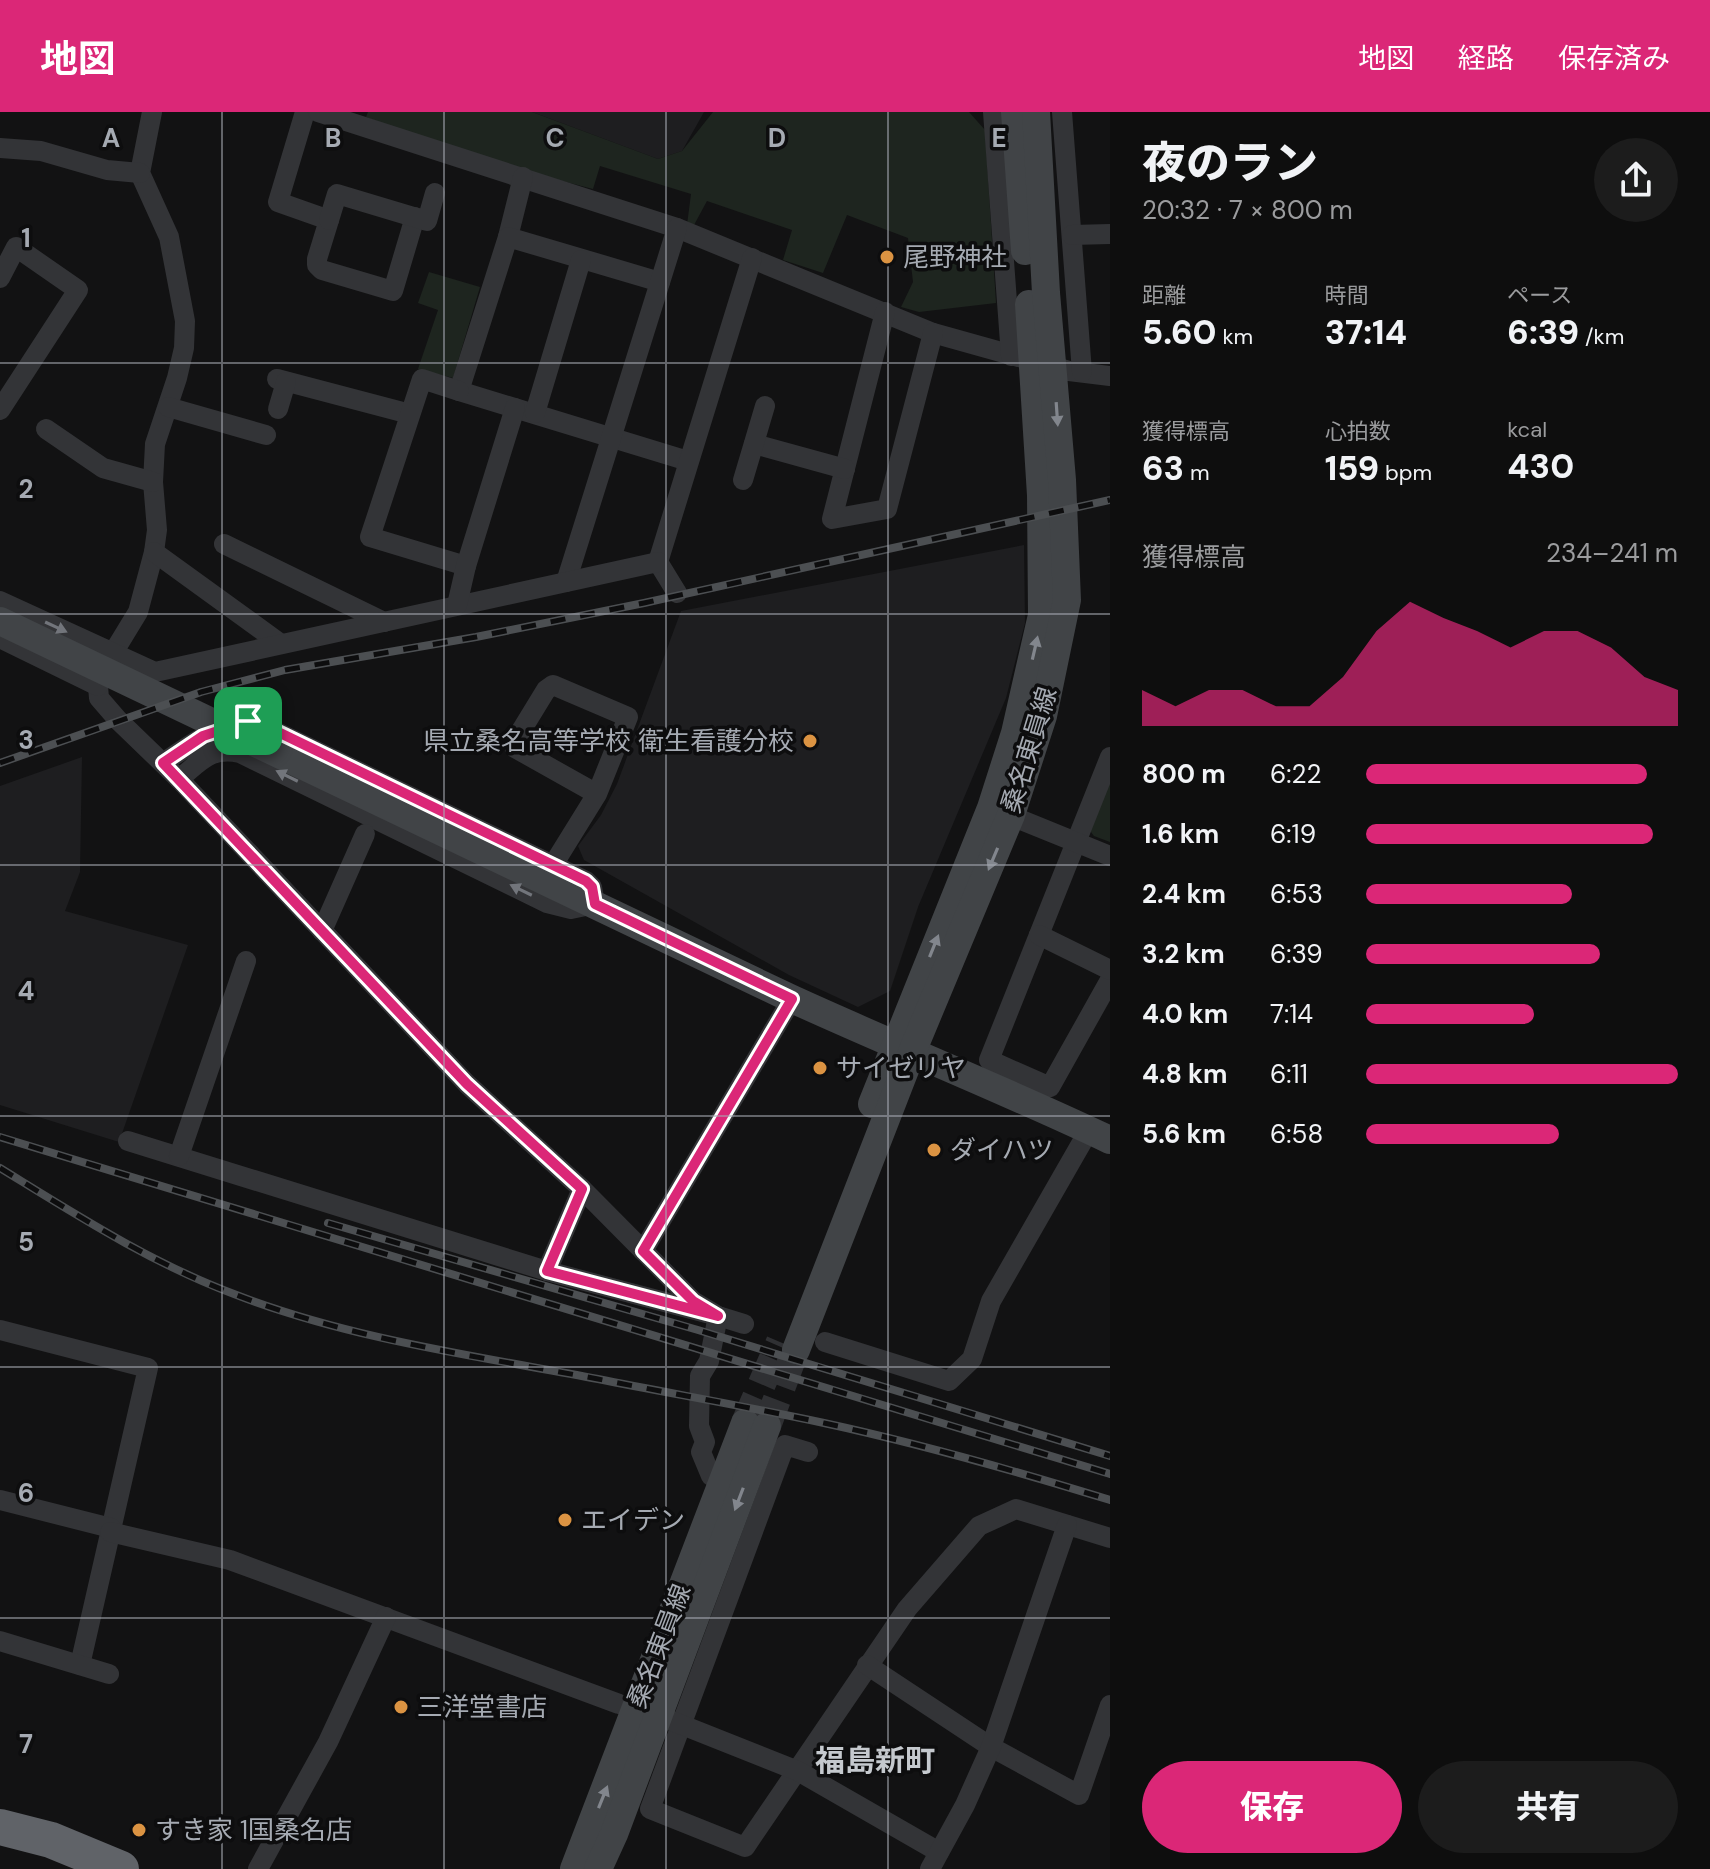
<!DOCTYPE html>
<html lang="ja">
<head>
<meta charset="utf-8">
<style>
  :root { --surface:#0e0e0e; --page:#1c1c1c; --text:#f1f3f6; --muted:#9b9c9e; --accent:#db2777 }
  body { margin:0; font-family:"DM Sans","Noto Sans JP",sans-serif; background:var(--page); color:var(--text); height:100vh; display:flex; flex-direction:column; font-size:30px; white-space:nowrap }
  * { box-sizing:border-box; margin:0 }
  p { font-size:26px; color:var(--muted) }
  .icon { flex:none; width:44px; height:44px; fill:none; stroke:currentColor; stroke-width:2; stroke-linecap:round; stroke-linejoin:round }
  .map { position:relative; flex:1; overflow:hidden }
  .details { display:flex; flex-direction:column; background:var(--surface); width:600px }
  .details>* { flex:none }
  .pin { position:absolute; display:grid; place-items:center; width:68px; height:68px; color:#fff; margin:-34px; border-radius:16px; box-shadow:0 4px 12px #0006 }
  .round { display:grid; place-items:center; flex:none; width:84px; height:84px; border-radius:42px; background:var(--page) }
  .overview { display:flex; align-items:center; justify-content:space-between; height:136px; padding:0 32px }
  h1 { font-size:44px; font-weight:800; line-height:60px }
  .figures { display:grid; grid-template-columns:repeat(3,1fr); gap:12px; height:136px; padding:8px 32px }
  .figures div { display:grid; align-content:center }
  .figures b { font-size:34px; font-weight:800 }
  .figures small { font-size:22px; font-weight:400 }
  .figures p { font-size:22px }
  .chart { height:224px; padding:16px 32px }
  .chart p { display:flex; justify-content:space-between }
  .chart svg { width:100%; height:144px; margin-top:8px; fill:var(--accent); opacity:.7 }
  .cta { display:flex; gap:16px; margin-top:auto; padding:16px 32px }
  .cta a { flex:1; height:92px; border-radius:48px; background:var(--accent); color:#fff; font-size:32px; font-weight:800; line-height:92px; text-align:center }
  .cta a+a { background:var(--page); color:var(--text) }
  ul { padding:0 32px; list-style:none; font-size:26px }
  li { display:grid; grid-template-columns:128px 96px 1fr; align-items:center; height:60px }
  li i { height:20px; border-radius:10px; background:var(--accent) }
  header { display:flex; align-items:center; gap:48px; box-sizing:border-box; height:112px; padding:0 40px; background:var(--accent); color:#fff }
  header strong { font-size:38px }
  nav { display:flex; gap:44px; margin-inline-start:auto; font-size:28px }
  main { display:flex; flex:1; min-height:0 }
  .map>svg:first-child { display:block }
  .built { fill:#1e1e20 }
  .green { fill:#1e251f }
  .lines { fill:none; stroke-linecap:round; stroke-linejoin:round }
  .secondary-tunnel { stroke:#2f3033; stroke-width:28; stroke-dasharray:28 14; stroke-linecap:butt }
  .street { stroke:#333437; stroke-width:20 }
  .secondary { stroke:#414447; stroke-width:28 }
  .highway { stroke:#606368; stroke-width:36 }
  .rail-casing { stroke:#4c4f52; stroke-width:8 }
  .rail { stroke:#0d0d0e; stroke-width:5; stroke-dasharray:15; stroke-linecap:butt }
  .oneway { fill:#82868d }
  .oneway2 { fill:#72757b }
  .route-casing { stroke:#fff; stroke-width:16 }
  .route { stroke:#db2777; stroke-width:10 }
  .grid { fill:none; stroke:#a5aab2; stroke-width:2; stroke-opacity:0.55 }
  .poi-dot { fill:#db9342; stroke:#0d0d0e; stroke-width:3 }
  .labels { text-anchor:middle; stroke-width:7; stroke-linejoin:round; paint-order:stroke }
  .poi-label { font-size:26px; fill:#a5aab2; stroke:#0d0d0e; text-anchor:start }
  .street-label { font-size:26px; fill:#a5aab2; stroke:#0d0d0e }
  .quarter-label { font-size:30px; font-weight:bold; fill:#c5c9ce; stroke:#0d0d0e }
  .grid-label { font-size:26px; text-anchor:middle; font-weight:bold; fill:#a5aab2; stroke:#0d0d0e; stroke-width:7; stroke-linejoin:round; paint-order:stroke }
</style>
</head>
<body>
<header>
<strong>地図</strong>
<nav><a>地図</a><a>経路</a><a>保存済み</a></nav>
</header>
<main>
<div class="map">
<svg width="1110" height="1757" viewBox="0 0 1110 1757">
  <rect width="100%" height="100%" fill="#121213"/>
  <g class="built">
    <polygon points="532,0 704,0 682,39 658,47"/>
    <polygon points="1024,433 1025,511 1006,586 918,795 890,879 858,895 789,863 584,748 578,734 601,703 617,672 681,499"/>
    <polygon points="82,645 80,760 65,799 188,833 119,1030 0,993 0,674"/>
  </g>
  <g class="green">
    <path d="M368,0H532L658,47L682,39L713,0H969L985,18L996,191L919,200L901,195L913,170L908,126L847,103L823,161L783,148L792,118L707,89L694,113H687L691,82L600,54L593,77C516,58 440,35 366,5Z"/>
    <polygon points="429,160 480,175 453,266 418,257 438,198 418,191"/>
    <polygon points="1110,667 1110,730 1094,724 1088,716"/>
  </g>
  <g class="lines">
    <g class="secondary-tunnel">
      <polyline points="745,1311 780,1230"/>
      <polyline points="767,1314 794,1242"/>
    </g>
    <g class="street">
      <polyline points="152,0 140,61 169,125 185,209 184,236 177,266 155,332 153,370 157,418 154,440 138,500 113,541 98,574 99,586 118,608 179,667 467,972 582,1077 693,1189 718,1204 744,1212"/>
      <polyline points="305,0 278,90 329,108 317,147 317,153 322,158 393,179 415,105"/>
      <polyline points="318,0 677,116 933,221 1069,259 1110,264"/>
      <polyline points="993,0 1011,244"/>
      <polyline points="1062,0 1082,260"/>
      <polyline points="0,36 41,39 107,58 140,61"/>
      <polyline points="329,108 337,82 427,109 435,81"/>
      <polyline points="1072,123 1110,122"/>
      <polyline points="508,125 523,65"/>
      <polyline points="0,166 16,135 78,178 0,298"/>
      <polyline points="660,170 508,125 459,279 688,349"/>
      <polyline points="885,200 832,407 887,397 933,221"/>
      <polyline points="277,267 410,302"/>
      <polyline points="459,279 422,267 370,425 466,454"/>
      <polyline points="168,295 266,323"/>
      <polyline points="278,297 286,270"/>
      <polyline points="535,301 581,148"/>
      <polyline points="46,317 103,356 153,370"/>
      <polyline points="754,332 845,357"/>
      <polyline points="743,368 765,294"/>
      <polyline points="224,432 384,510"/>
      <polyline points="154,440 281,532"/>
      <polyline points="566,470 677,116"/>
      <polyline points="677,481 658,450 752,146"/>
      <polyline points="0,489 155,560 658,450"/>
      <polyline points="457,493 466,454 515,296"/>
      <polyline points="0,526 98,574"/>
      <polyline points="1110,645 989,948 1050,975 1110,868"/>
      <path d="M163,651C188,634 227,605 258,611L586,769L592,775L595,792L571,797L547,791L240,641C211,634 200,650 179,667"/>
      <polyline points="999,699 1110,744"/>
      <polyline points="553,753 597,682 628,605 553,573 546,578 516,627 515,636 597,682"/>
      <polyline points="322,819 365,722"/>
      <polyline points="1039,823 1110,858"/>
      <polyline points="128,1029 547,1159 718,1204 709,1249 700,1264 699,1314 705,1330 701,1340 711,1364"/>
      <polyline points="179,1044 246,849"/>
      <polyline points="643,1139 792,887"/>
      <polyline points="547,1159 582,1077"/>
      <polyline points="0,1218 148,1256 80,1553"/>
      <polyline points="825,1230 949,1269 972,1247 991,1189 1089,1018"/>
      <polyline points="808,1340 785,1333 650,1697 745,1735 907,1497 979,1414 1016,1397 1110,1426"/>
      <polyline points="0,1388 111,1416"/>
      <polyline points="110,1420 230,1448 619,1592 657,1603 798,1659 939,1740"/>
      <polyline points="0,1529 109,1562"/>
      <polyline points="867,1553 991,1635 1079,1683 1110,1593"/>
      <polyline points="258,1757 328,1630 386,1505"/>
      <polyline points="930,1757 965,1693 991,1635 1067,1413"/>
    </g>
    <g class="secondary">
      <polyline points="1015,0 1025,139"/>
      <path d="M0,509L792,887C897,935 1005,978 1110,1028"/>
      <polyline points="872,992 991,696 1015,621 1042,503 1041,383 1029,192"/>
      <polyline points="796,1238 912,940 1011,703 1043,604 1067,488 1062,368 1046,181 1036,0"/>
      <polyline points="574,1757 745,1311"/>
      <polyline points="598,1757 614,1722 767,1314"/>
    </g>
    <polyline class="highway" points="0,1715 51,1728 121,1757"/>
    <defs>
      <g id="rail">
        <polyline points="0,651 201,580 285,558 476,525 644,491 1110,388"/>
        <polyline points="0,1025 1110,1362"/>
        <path d="M0,1056C75,1102 151,1151 234,1182C350,1227 476,1244 598,1267C674,1282 749,1295 824,1311C921,1332 1016,1359 1110,1388"/>
        <polyline points="328,1111 698,1218 1110,1344"/>
      </g>
    </defs>
    <use href="#rail" class="rail-casing"/>
    <use href="#rail" class="rail"/>
  </g>
  <defs><path id="oneway-solid" d="M-6-.8H1V-3.2L6.5 0L1 3.2V.8H-6Z" transform="scale(2)"/></defs>
  <g class="oneway">
    <use href="#oneway-solid" transform="translate(1057 302) rotate(86)"/>
    <use href="#oneway-solid" transform="translate(1035 536) rotate(-77)"/>
    <use href="#oneway-solid" transform="translate(993 747) rotate(113)"/>
    <use href="#oneway-solid" transform="translate(934 834) rotate(-68)"/>
    <use href="#oneway-solid" transform="translate(739 1387) rotate(111)"/>
    <use href="#oneway-solid" transform="translate(603 1685) rotate(-68)"/>
  </g>
  <g class="oneway2">
    <use href="#oneway-solid" transform="translate(56 515) rotate(25)"/>
    <use href="#oneway-solid" transform="translate(287 664) rotate(-154)"/>
    <use href="#oneway-solid" transform="translate(521 778) rotate(-154)"/>
  </g>
  <g class="lines">
    <defs>
      <polygon id="route" points="248,609 276,619 586,769 592,775 595,792 792,887 643,1139 693,1189 718,1204 547,1159 582,1077 467,972 163,651 203,624"/>
    </defs>
    <use href="#route" class="route-casing"/>
    <use href="#route" class="route"/>
  </g>
  <path class="grid" d="M222,0V1757M444,0V1757M666,0V1757M888,0V1757M0,251H1110M0,502H1110M0,753H1110M0,1004H1110M0,1255H1110M0,1506H1110"/>
  <g class="poi-dot">
    <circle cx="887" cy="145" r="8"/>
    <circle cx="810" cy="629" r="8"/>
    <circle cx="820" cy="956" r="8"/>
    <circle cx="934" cy="1038" r="8"/>
    <circle cx="565" cy="1408" r="8"/>
    <circle cx="401" cy="1595" r="8"/>
    <circle cx="139" cy="1718" r="8"/>
  </g>
  <g class="labels">
    <g class="poi-label">
      <text x="903" y="154">尾野神社</text>
      <text x="794" y="638" text-anchor="end">県立桑名高等学校 衛生看護分校</text>
      <text x="836" y="965">サイゼリヤ</text>
      <text x="950" y="1047">ダイハツ</text>
      <text x="581" y="1417">エイデン</text>
      <text x="417" y="1604">三洋堂書店</text>
      <text x="155" y="1727">すき家 1国桑名店</text>
    </g>
    <g class="street-label">
      <text transform="translate(1029 638) rotate(-73)" y="9">桑名東員線</text>
      <text transform="translate(659 1534) rotate(-69)" y="9">桑名東員線</text>
    </g>
    <g class="quarter-label">
      <text x="875" y="1659">福島新町</text>
    </g>
  </g>
  <g class="grid-label">
    <text x="111" y="35">A</text>
    <text x="333" y="35">B</text>
    <text x="555" y="35">C</text>
    <text x="777" y="35">D</text>
    <text x="999" y="35">E</text>
    <text x="26" y="135">1</text>
    <text x="26" y="386">2</text>
    <text x="26" y="637">3</text>
    <text x="26" y="888">4</text>
    <text x="26" y="1139">5</text>
    <text x="26" y="1390">6</text>
    <text x="26" y="1641">7</text>
  </g>
</svg>
<div class="pin" style="left:248px;top:609px;background:#1e9e55"><svg class="icon" aria-label="arrive" viewBox="0 0 24 24"><path d="M6 21V4h12l-3 4 3 4H6"/></svg></div>
</div>
<section class="details">
<div class="overview"><div><h1>夜のラン</h1><p>20:32 · 7 × 800 m</p></div><a class="round"><svg class="icon" aria-label="share" viewBox="0 0 24 24"><path d="M12 15V3M7 8l5-5 5 5M5 13v7h14v-7"/></svg></a></div>
<div class="figures">
<div><p>距離</p><b>5.60<small> km</small></b></div>
<div><p>時間</p><b>37:14</b></div>
<div><p>ペース</p><b>6:39<small> /km</small></b></div>
</div>
<div class="figures">
<div><p>獲得標高</p><b>63<small> m</small></b></div>
<div><p>心拍数</p><b>159<small> bpm</small></b></div>
<div><p>kcal</p><b>430</b></div>
</div>
<div class="chart"><p><span>獲得標高</span>234–241 m</p>
<svg viewBox="0 0 160 44" preserveAspectRatio="none"><path d="M0 44V33L10 38L20 33L30 33L40 38L50 38L60 29L70 15L80 6L90 11L100 15L110 20L120 15L130 15L140 20L150 29L160 33V44z"/></svg>
</div>
<ul>
<li><b>800 m</b>6:22<i style="width:90%"></i></li>
<li><b>1.6 km</b>6:19<i style="width:92%"></i></li>
<li><b>2.4 km</b>6:53<i style="width:66%"></i></li>
<li><b>3.2 km</b>6:39<i style="width:75%"></i></li>
<li><b>4.0 km</b>7:14<i style="width:54%"></i></li>
<li><b>4.8 km</b>6:11<i style="width:100%"></i></li>
<li><b>5.6 km</b>6:58<i style="width:62%"></i></li>
</ul>
<div class="cta"><a>保存</a><a>共有</a></div>
</section>
</main>
</body>
</html>
